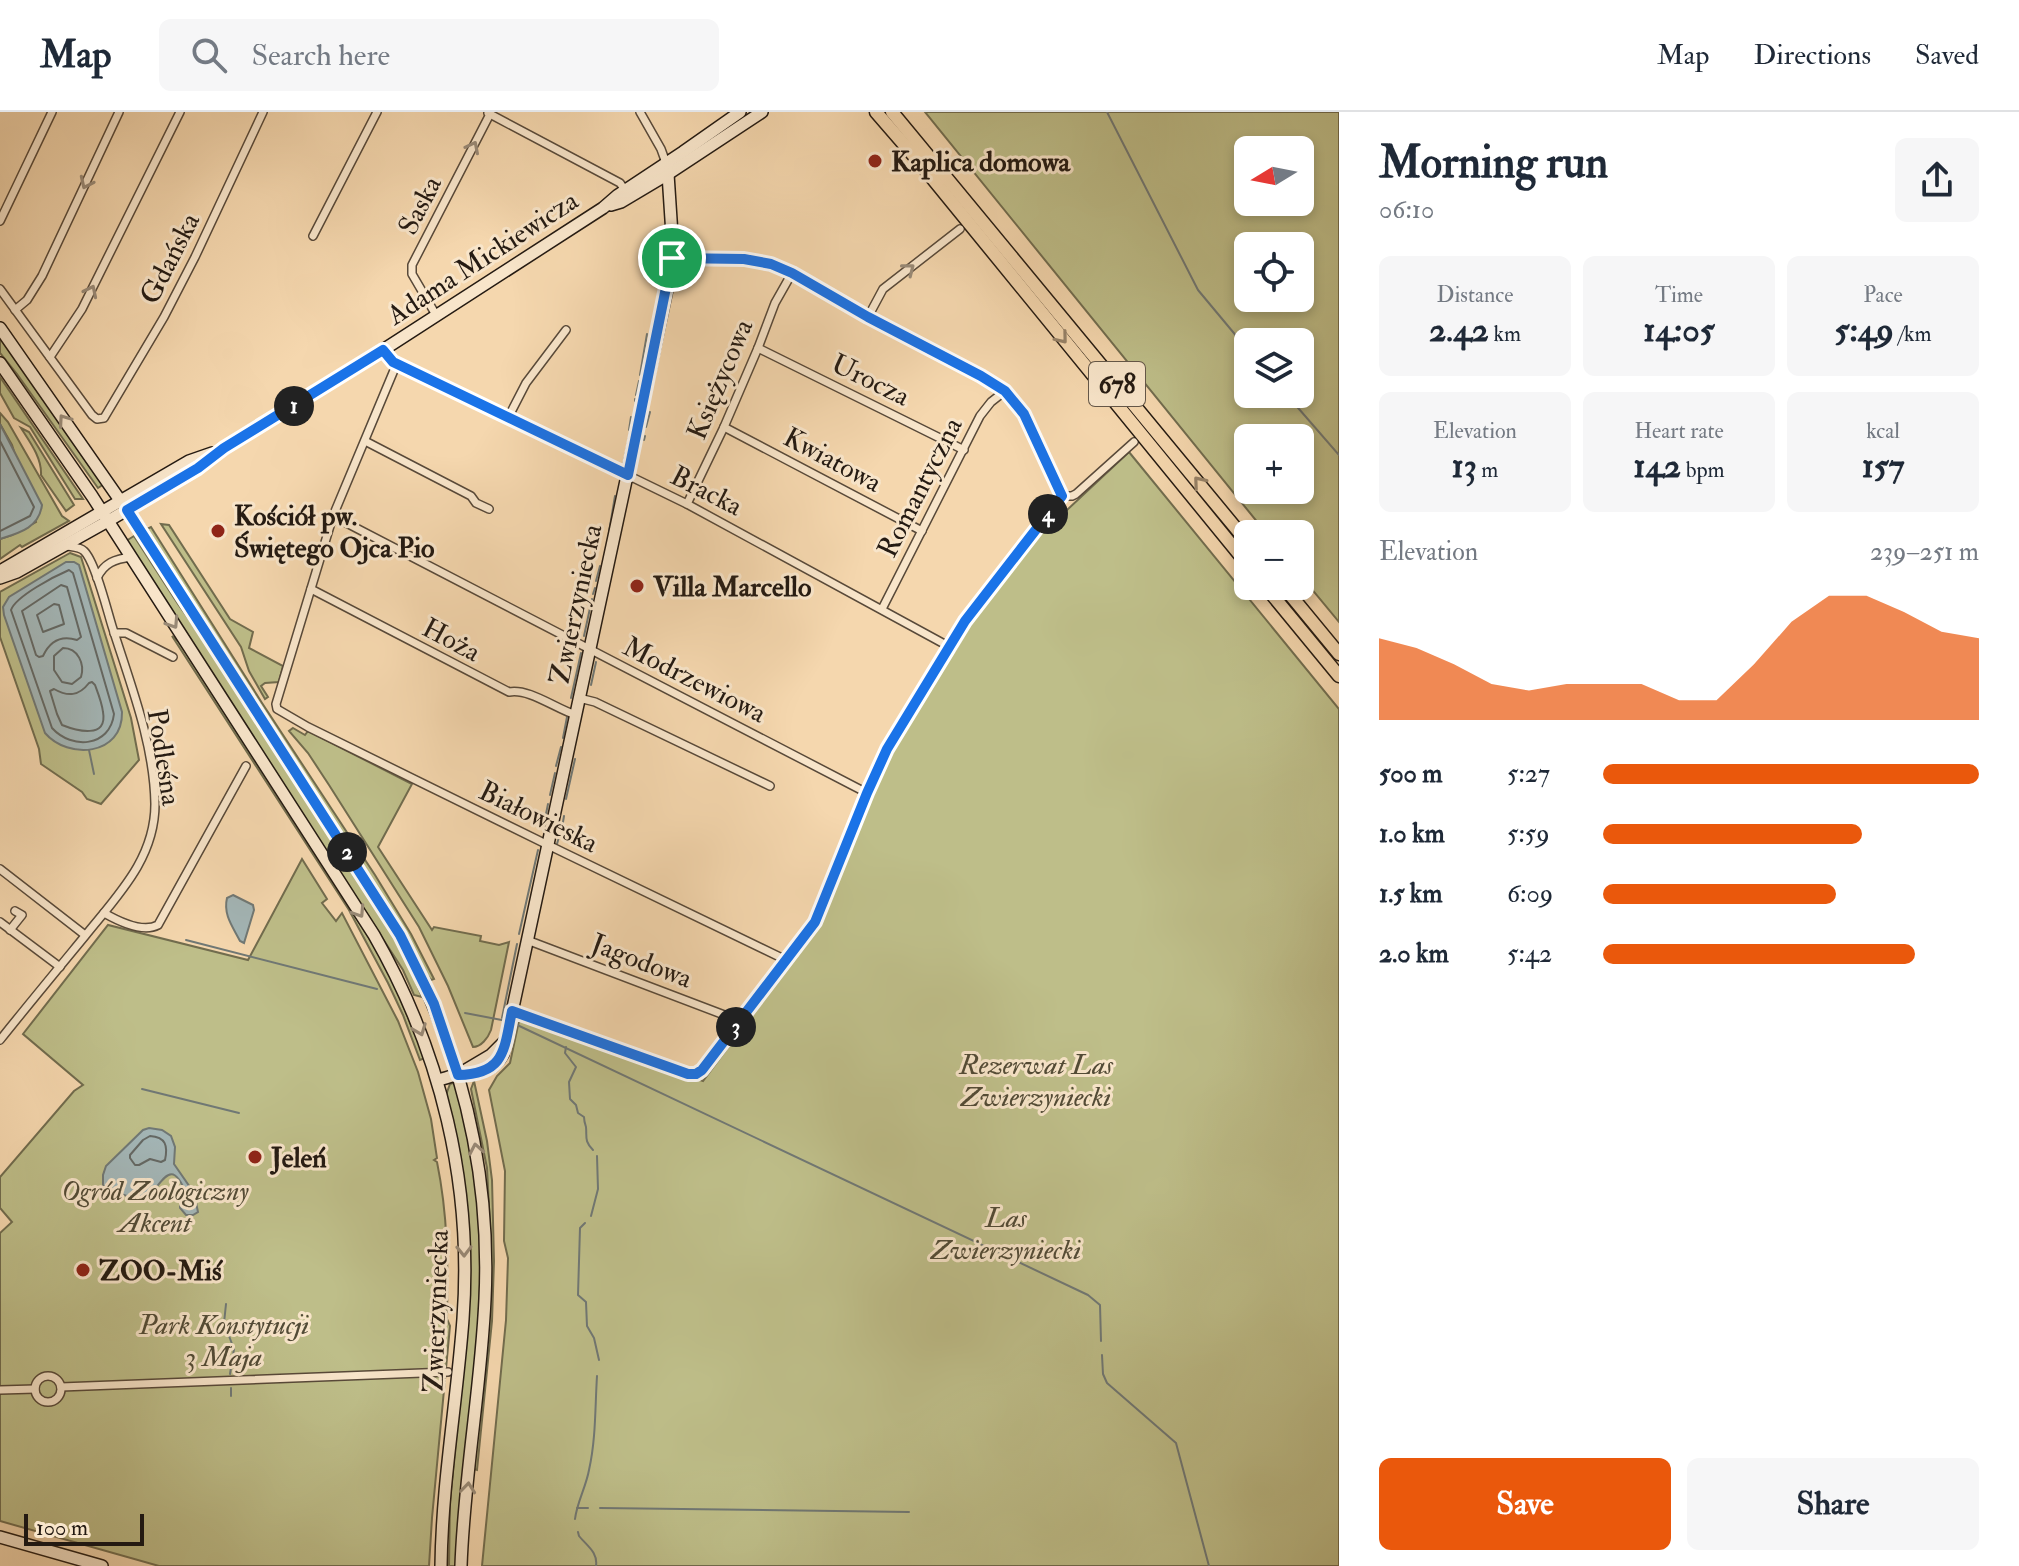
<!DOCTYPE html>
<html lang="en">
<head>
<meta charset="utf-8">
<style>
  :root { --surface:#fff; --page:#f6f6f7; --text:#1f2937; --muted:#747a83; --line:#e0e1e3; --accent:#ea580c }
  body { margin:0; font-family:"IM FELL Double Pica",serif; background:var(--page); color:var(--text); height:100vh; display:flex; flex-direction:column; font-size:30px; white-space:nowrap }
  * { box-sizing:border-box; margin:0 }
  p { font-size:26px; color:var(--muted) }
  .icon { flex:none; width:44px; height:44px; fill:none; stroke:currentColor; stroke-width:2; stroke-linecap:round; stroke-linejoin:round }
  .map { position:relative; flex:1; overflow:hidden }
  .sheet { display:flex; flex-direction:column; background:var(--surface); width:680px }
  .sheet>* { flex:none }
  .needle { width:52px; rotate:260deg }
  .buttons { position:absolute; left:1234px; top:24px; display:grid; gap:16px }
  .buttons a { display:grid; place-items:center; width:80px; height:80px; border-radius:12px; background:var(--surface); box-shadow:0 4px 12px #0003; font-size:40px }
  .scale { position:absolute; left:24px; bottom:20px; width:120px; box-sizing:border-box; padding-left:8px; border:4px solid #241a12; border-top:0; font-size:22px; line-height:28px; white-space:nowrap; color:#241a12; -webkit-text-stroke:6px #f8e5ca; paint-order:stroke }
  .pin { position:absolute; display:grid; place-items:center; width:68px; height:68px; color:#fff; margin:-34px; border:4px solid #fff; border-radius:50%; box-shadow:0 2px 8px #0007 }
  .km { position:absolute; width:40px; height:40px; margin:-20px; border-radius:50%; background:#222; color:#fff; font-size:22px; line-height:40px; text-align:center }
  .round { display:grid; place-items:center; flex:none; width:84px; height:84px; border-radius:12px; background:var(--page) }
  .summary { display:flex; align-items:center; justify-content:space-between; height:136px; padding:0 40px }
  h1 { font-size:44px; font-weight:800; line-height:60px }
  .stats { display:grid; grid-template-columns:repeat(3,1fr); gap:12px; height:136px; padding:8px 40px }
  .stats div { display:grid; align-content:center; border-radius:12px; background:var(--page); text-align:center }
  .stats b { font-size:34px; font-weight:800 }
  .stats small { font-size:22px; font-weight:400 }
  .stats p { font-size:22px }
  .chart { height:224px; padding:16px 40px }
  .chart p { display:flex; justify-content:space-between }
  .chart svg { width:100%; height:144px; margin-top:8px; fill:var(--accent); opacity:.7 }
  .cta { display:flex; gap:16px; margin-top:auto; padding:16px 40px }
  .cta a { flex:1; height:92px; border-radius:12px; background:var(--accent); color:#fff; font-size:32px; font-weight:800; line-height:92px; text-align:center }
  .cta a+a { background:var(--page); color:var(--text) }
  ul { padding:0 40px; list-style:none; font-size:26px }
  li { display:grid; grid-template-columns:128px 96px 1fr; align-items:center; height:60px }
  li i { height:20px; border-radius:10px; background:var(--accent) }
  header { display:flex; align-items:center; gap:48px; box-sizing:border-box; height:112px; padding:0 40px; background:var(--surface); border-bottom:2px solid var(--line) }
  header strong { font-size:38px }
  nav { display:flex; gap:44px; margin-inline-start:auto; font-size:28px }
  .search { width:560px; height:72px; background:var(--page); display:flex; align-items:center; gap:20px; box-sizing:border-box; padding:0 28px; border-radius:12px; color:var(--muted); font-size:30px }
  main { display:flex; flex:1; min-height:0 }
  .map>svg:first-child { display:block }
  .green { fill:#bebe89; stroke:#716c4e; stroke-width:2; fill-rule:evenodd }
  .water { fill:#a3b6b7; stroke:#707875; stroke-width:2 }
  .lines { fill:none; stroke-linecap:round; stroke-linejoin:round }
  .shore { stroke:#646864; stroke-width:2 }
  .stream { stroke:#707875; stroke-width:2 }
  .street-casing { stroke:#584939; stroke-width:10 }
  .secondary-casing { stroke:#241a12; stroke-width:14 }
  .primary-casing { stroke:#241a12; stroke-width:15 }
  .street { stroke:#f8e5ca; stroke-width:7 }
  .secondary { stroke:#f8e5ca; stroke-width:11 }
  .primary { stroke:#f5d7ae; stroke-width:12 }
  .oneway { stroke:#998a77 }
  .oneway2 { stroke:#978268 }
  .route-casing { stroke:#fff; stroke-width:16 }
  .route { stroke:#1a73e8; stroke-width:10 }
  .poi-dot { fill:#8f2418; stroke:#f8e5ca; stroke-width:3 }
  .labels { text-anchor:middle; stroke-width:6; stroke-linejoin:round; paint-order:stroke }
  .shield { fill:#f8e5ca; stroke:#645749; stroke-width:2 }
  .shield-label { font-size:26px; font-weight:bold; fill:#241a12 }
  .poi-label { font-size:28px; font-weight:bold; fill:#241a12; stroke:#f8e5ca; text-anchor:start }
  .street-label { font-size:28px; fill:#241a12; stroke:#f8e5ca }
  .park-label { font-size:28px; font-style:italic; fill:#524b36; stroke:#f8e5ca }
</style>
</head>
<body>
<header>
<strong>Map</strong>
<div class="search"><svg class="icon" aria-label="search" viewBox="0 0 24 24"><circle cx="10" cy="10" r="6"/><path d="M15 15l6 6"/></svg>Search here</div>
<nav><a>Map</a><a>Directions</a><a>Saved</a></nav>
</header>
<main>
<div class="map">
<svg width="1339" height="1454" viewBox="0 0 1339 1454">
  <rect width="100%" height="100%" fill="#f5d7ae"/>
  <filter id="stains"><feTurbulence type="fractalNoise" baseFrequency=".0025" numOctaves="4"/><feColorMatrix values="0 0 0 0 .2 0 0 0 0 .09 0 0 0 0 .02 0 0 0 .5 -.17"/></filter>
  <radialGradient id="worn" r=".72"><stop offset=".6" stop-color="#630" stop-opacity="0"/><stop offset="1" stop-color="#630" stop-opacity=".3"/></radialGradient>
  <g class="green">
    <path d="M925,0H1339V510L1300,463V422H1267ZM1248,38H1300V90H1248ZM1248,134H1300V186H1248ZM1300,230V282H1248V230ZM1248,326H1300V378H1248Z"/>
    <polygon points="0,224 104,372 98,376 17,262 0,241"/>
    <polygon points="0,265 83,387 75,387 30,315 14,306 0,281"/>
    <polygon points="0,301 8,310 62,404 69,409 22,435 20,433 0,447 0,427 12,423 36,410 12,333 0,312"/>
    <path d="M21,316L29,320L74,393L66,399L41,363C42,346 30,330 21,316Z"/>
    <polygon points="1129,340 1339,597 1339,1454 482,1454 506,1208 508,1146 504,1129 505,1059 489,978 497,964 510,951 520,904 703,969 817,815 827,796 885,653 943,555 956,537 982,491 1058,395 1060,398 1067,398"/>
    <polygon points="161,412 169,413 230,507 253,520 249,536 283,554 279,570 265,571 261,574 268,585 265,587 249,559 241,535"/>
    <polygon points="151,415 262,591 375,763 411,822 434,867 431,868 426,862 406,825 371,766 147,417"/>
    <polygon points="134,424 178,492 224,556 402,836 422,885 414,883 403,858 126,429"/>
    <polygon points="70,441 81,445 131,606 139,648 101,692 87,687 82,680 41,652 39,637 0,525 0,480"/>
    <polygon points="172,524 182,532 378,840 395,874 425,946 420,948 403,903 388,871 349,798"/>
    <path d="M293,616L305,623L308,619L412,672L378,735L432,818L434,815L481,824L480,829L499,833L509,830L491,918C488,926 481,935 473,935L448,874L419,815L329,673L308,641L289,619Z"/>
    <path d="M302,747L327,787L322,791L336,809L342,801L398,909L418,960L431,1007L437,1046L434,1048L437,1050C448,1104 448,1152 447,1207L450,1214L432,1406L429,1454H159L0,1409V1121L12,1110L0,1096V1065L74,979L83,973L23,922L108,813L248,848Z"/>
    <polygon points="474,969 487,1029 492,1068 494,1149 492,1209 477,1358 474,1357 490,1192 491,1135 487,1056 471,977"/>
    <polygon points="453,971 457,974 463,996 478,1086 481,1150 478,1217 456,1454 449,1454 450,1390 468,1200 470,1148 461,1050 446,983 450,972"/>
  </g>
  <g class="water">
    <path d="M0,312L42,393C39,416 19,421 0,427Z"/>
    <path d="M66,450H74L79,453L122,600C123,644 68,648 45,621L4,503L3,495L9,485Z"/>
    <path d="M233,783L253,793L254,798L244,831L240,829C233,815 223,803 227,786Z"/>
    <path d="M149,1016L162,1018L171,1024L175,1035L174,1052L194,1081L198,1100L193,1103H186L180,1096V1093L187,1084C169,1035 160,1083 140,1089L108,1077L103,1073V1063L106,1054L143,1018Z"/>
  </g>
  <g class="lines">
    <g class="shore">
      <polyline points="0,329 34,395 30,404 0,419"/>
      <path d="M69,458L73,461L114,602C110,635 72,638 52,616L11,498C16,484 55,464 69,458Z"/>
      <path d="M61,473L67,475L81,525L77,528C61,523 50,529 43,544L39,545L36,543L22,499Z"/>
      <polygon points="54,492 59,493 64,512 43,520 37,503"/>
      <path d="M63,536C78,536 85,552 81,565L72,572L62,570L54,558V544Z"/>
      <path d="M89,571L92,570L95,573C98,581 102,591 103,600C108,627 77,619 62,613L57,602L50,579L54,577C68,585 79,584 89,571Z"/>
      <path d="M150,1024C166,1025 168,1034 165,1048L161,1050L150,1047L139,1053H135L130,1046V1043L143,1028Z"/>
    </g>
    <g class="stream">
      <polyline points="1107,0 1198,178 1248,238"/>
      <polyline points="640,263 647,222"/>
      <polyline points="1286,282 1339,343"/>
      <polyline points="636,283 639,269"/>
      <polyline points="635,289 635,287"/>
      <polyline points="646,315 650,300"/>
      <polyline points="629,318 631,305"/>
      <polyline points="644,328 645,324"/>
      <polyline points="609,420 615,384"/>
      <polyline points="596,469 600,454"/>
      <polyline points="593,482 595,476"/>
      <polyline points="584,524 592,487"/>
      <polyline points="591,573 596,550"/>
      <polyline points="571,586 581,541"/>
      <polyline points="563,626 567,605"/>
      <polyline points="89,638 94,662"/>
      <polyline points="556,654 561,635"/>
      <polyline points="550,683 555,661"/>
      <polyline points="566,687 575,647"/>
      <polyline points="563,710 564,704"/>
      <polyline points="543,717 548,692"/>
      <polyline points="557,732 560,721"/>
      <polyline points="519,822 538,738"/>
      <polyline points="186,828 377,877"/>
      <polyline points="465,901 507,909"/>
      <polyline points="502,906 517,832"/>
      <polyline points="513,911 1088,1183 1100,1193 1101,1229"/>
      <path d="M566,935L565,941L576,955L569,970L570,987L576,993L578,1001L584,1005C584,1008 585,1012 586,1015C587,1025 584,1029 593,1038"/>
      <polyline points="142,977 239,1001"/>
      <polyline points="591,1104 598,1077 597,1044"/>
      <polyline points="585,1111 580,1116 578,1183 586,1190 587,1214 594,1226 599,1248"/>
      <polyline points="226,1192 224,1211 234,1237 230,1262"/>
      <polyline points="1102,1243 1103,1262 1107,1271 1176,1331 1209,1454"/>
      <polyline points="231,1276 231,1284"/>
      <polyline points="577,1396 588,1396"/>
      <polyline points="600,1396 909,1400"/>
      <path d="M575,1407C577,1390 586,1375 589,1358C596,1327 595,1295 597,1264"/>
      <path d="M578,1420L579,1424C587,1434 598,1440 596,1454"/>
    </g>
    <defs>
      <g id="street">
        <polyline points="640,0 661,37 666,51"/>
        <polyline points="488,1 620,71 625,78"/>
        <polyline points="0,109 52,0"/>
        <polyline points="313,124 377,0"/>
        <polyline points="672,146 744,147 771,152 792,161 868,205 981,264 1005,279 1024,302 1062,384"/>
        <polyline points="0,177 92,303 97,307 104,306 164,205 195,145 263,0"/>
        <polyline points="15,198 27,188 42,164 119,0"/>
        <polyline points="436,203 412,162 412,153 490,2"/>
        <polyline points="868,205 883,177 960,117"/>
        <polyline points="758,236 964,338"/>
        <polyline points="383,238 393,250 397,251 333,404 276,592 277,597 308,615 548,733 786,848"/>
        <polyline points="50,245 82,197 180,0"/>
        <polyline points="397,251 687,392 948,534"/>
        <polyline points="509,304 526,271 566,218"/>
        <polyline points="724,315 922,419"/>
        <polyline points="365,329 471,384 476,391 489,397"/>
        <polyline points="687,392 724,315 758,236 775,191 792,161"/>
        <polyline points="333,404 867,681"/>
        <path d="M97,466C104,451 115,447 131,445"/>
        <path d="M311,477L509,580C529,576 556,597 576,603"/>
        <polyline points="882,497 980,304 991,290 1005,279"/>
        <polyline points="114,521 126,521 173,545"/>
        <polyline points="579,586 595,590 770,674"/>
        <polyline points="0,757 85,823"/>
        <path d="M104,801C118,809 143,821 158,813L246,654"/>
        <polyline points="0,810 60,855"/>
        <polyline points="10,818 22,803 15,799"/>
        <polyline points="527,828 740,909"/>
        <polyline points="512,899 688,962 696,962 702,958 815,810 887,637 965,509 1062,384 1072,384 1076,382 1134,330"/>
        <path d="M0,928C28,893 57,858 85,824C117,784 155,747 155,692C154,631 130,571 112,514C107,498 95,449 84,439C80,435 73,435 67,434"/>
        <circle cx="48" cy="1277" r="13"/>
        <polyline points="61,1275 448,1260"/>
        <polyline points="0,1278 35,1277"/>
      </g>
      <g id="secondary">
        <polyline points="611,93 621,90 668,62 762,0"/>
        <path d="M0,216L140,417L400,823C460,936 491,1059 485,1187C481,1276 464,1365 461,1454"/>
        <path d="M0,251L92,384L374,823C441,940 473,1072 463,1207C457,1289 442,1371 441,1454"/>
        <polyline points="0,459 189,349 212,341"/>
        <polyline points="0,466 17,460 108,409 198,356 224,336 383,238 603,96 618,83 683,40 740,0"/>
        <polyline points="459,962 491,943 505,929"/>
        <path d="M438,968C444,967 450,964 457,963C477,959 491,963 503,942L669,168L673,138L668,62L666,51"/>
        <polyline points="0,1425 102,1454"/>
      </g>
      <g id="primary">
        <polyline points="876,0 915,45 1248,453"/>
        <polyline points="892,0 1248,431"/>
        <polyline points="1265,474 1339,564"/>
        <polyline points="1283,474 1339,542"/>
      </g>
    </defs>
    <use href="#street" class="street-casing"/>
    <use href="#secondary" class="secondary-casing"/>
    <use href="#primary" class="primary-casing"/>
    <use href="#street" class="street"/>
    <use href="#secondary" class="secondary"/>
    <use href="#primary" class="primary"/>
  </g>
  <defs><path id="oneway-chevron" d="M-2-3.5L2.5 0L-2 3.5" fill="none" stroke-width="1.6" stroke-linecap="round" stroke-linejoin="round" transform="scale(2)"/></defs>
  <g class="oneway">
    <use href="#oneway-chevron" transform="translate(473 35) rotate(-63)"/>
    <use href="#oneway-chevron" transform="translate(86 71) rotate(115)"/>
    <use href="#oneway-chevron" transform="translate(909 157) rotate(-38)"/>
    <use href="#oneway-chevron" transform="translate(91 179) rotate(-64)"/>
    <use href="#oneway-chevron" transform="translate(64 308) rotate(-125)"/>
    <use href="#oneway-chevron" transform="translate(173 511) rotate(57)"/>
    <use href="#oneway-chevron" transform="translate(359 800) rotate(57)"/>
    <use href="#oneway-chevron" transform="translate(420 918) rotate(69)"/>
    <use href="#oneway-chevron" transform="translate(476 1037) rotate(-100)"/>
    <use href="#oneway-chevron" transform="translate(464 1139) rotate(89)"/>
    <use href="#oneway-chevron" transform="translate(468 1376) rotate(-84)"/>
  </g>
  <g class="oneway2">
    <use href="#oneway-chevron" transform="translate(1062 226) rotate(51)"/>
    <use href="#oneway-chevron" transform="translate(1199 370) rotate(-130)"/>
  </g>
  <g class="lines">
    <defs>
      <path id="route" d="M672,146L744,147L771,152L792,161L868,205L981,264L1005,279L1024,302L1062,384L965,509L887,637L867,681L815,810L702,958L696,962H688L512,899C504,938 505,962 458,963L434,892L400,823L127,398L198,356L224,336L383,238L393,250L628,363Z"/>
    </defs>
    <use href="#route" class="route-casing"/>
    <use href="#route" class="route"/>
  </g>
  <g class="poi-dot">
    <circle cx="875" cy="49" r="8"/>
    <circle cx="218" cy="419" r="8"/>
    <circle cx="637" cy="474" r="8"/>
    <circle cx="255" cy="1045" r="8"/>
    <circle cx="83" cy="1158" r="8"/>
  </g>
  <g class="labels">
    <rect class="shield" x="1089" y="250" width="56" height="44" rx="6"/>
    <g class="shield-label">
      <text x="1117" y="281">678</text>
    </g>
    <g class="poi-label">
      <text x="891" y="59">Kaplica domowa</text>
      <text x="234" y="413">Kościół pw.<tspan x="234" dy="32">Świętego Ojca Pio</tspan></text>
      <text x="653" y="484">Villa Marcello</text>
      <text x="271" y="1055">Jeleń</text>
      <text x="99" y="1168">ZOO-Miś</text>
    </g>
    <g class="street-label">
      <text transform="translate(419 93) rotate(-63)" y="10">Saska</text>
      <text transform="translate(482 145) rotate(-33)" y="10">Adama Mickiewicza</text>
      <text transform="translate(169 146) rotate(-63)" y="10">Gdańska</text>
      <text transform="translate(719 267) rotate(-67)" y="10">Księżycowa</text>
      <text transform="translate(871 267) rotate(26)" y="10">Urocza</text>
      <text transform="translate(833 347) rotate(28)" y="10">Kwiatowa</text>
      <text transform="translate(919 375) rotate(-63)" y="10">Romantyczna</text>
      <text transform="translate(707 378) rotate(27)" y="10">Bracka</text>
      <text transform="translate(575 492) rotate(-78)" y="10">Zwierzyniecka</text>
      <text transform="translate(452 527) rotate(28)" y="10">Hoża</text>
      <text transform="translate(695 567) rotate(27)" y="10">Modrzewiowa</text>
      <text transform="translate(165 645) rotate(81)" y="10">Podleśna</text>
      <text transform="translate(539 704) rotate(26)" y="10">Białowieska</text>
      <text transform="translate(642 848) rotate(21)" y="10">Jagodowa</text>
      <text transform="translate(435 1199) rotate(-88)" y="10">Zwierzyniecka</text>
    </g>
    <g class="park-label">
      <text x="1036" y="962">Rezerwat Las<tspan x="1036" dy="32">Zwierzyniecki</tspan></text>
      <text x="155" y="1088">Ogród Zoologiczny<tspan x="155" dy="32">Akcent</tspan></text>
      <text x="1006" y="1115">Las<tspan x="1006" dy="32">Zwierzyniecki</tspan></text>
      <text x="224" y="1222">Park Konstytucji<tspan x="224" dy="32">3 Maja</tspan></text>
    </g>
  </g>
  <rect width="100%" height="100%" filter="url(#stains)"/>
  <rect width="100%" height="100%" fill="url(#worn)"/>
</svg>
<div class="buttons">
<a><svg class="needle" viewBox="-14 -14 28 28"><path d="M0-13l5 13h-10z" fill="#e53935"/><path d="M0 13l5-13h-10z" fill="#747a83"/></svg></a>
<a><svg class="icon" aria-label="locate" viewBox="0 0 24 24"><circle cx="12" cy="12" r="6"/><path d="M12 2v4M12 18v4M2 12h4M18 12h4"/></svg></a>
<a><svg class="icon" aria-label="layers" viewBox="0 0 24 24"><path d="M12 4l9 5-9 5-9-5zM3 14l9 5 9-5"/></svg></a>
<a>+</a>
<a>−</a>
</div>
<div class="scale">100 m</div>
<div class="pin" style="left:672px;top:146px;background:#1e9e55"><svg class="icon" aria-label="arrive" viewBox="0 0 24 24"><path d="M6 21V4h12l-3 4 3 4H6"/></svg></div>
<b class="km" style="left:294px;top:294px">1</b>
<b class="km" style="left:347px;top:740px">2</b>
<b class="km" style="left:736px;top:915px">3</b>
<b class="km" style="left:1048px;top:402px">4</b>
</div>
<section class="sheet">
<div class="summary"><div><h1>Morning run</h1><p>06:10</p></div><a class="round"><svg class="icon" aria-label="share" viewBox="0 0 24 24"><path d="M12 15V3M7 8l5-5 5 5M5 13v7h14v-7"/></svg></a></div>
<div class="stats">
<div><p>Distance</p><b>2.42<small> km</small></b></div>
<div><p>Time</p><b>14:05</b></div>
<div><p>Pace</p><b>5:49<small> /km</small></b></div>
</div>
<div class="stats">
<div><p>Elevation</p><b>13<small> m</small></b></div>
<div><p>Heart rate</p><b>142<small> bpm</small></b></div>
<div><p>kcal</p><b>157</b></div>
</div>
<div class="chart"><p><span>Elevation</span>239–251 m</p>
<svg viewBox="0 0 160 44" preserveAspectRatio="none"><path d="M0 44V19L10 22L20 27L30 33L40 35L50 33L60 33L70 33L80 38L90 38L100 27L110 14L120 6L130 6L140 11L150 17L160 19V44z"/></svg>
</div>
<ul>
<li><b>500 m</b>5:27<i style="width:100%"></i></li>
<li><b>1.0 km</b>5:59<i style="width:69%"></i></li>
<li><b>1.5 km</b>6:09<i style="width:62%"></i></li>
<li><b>2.0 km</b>5:42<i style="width:83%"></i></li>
</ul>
<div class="cta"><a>Save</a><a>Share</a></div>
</section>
</main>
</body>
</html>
